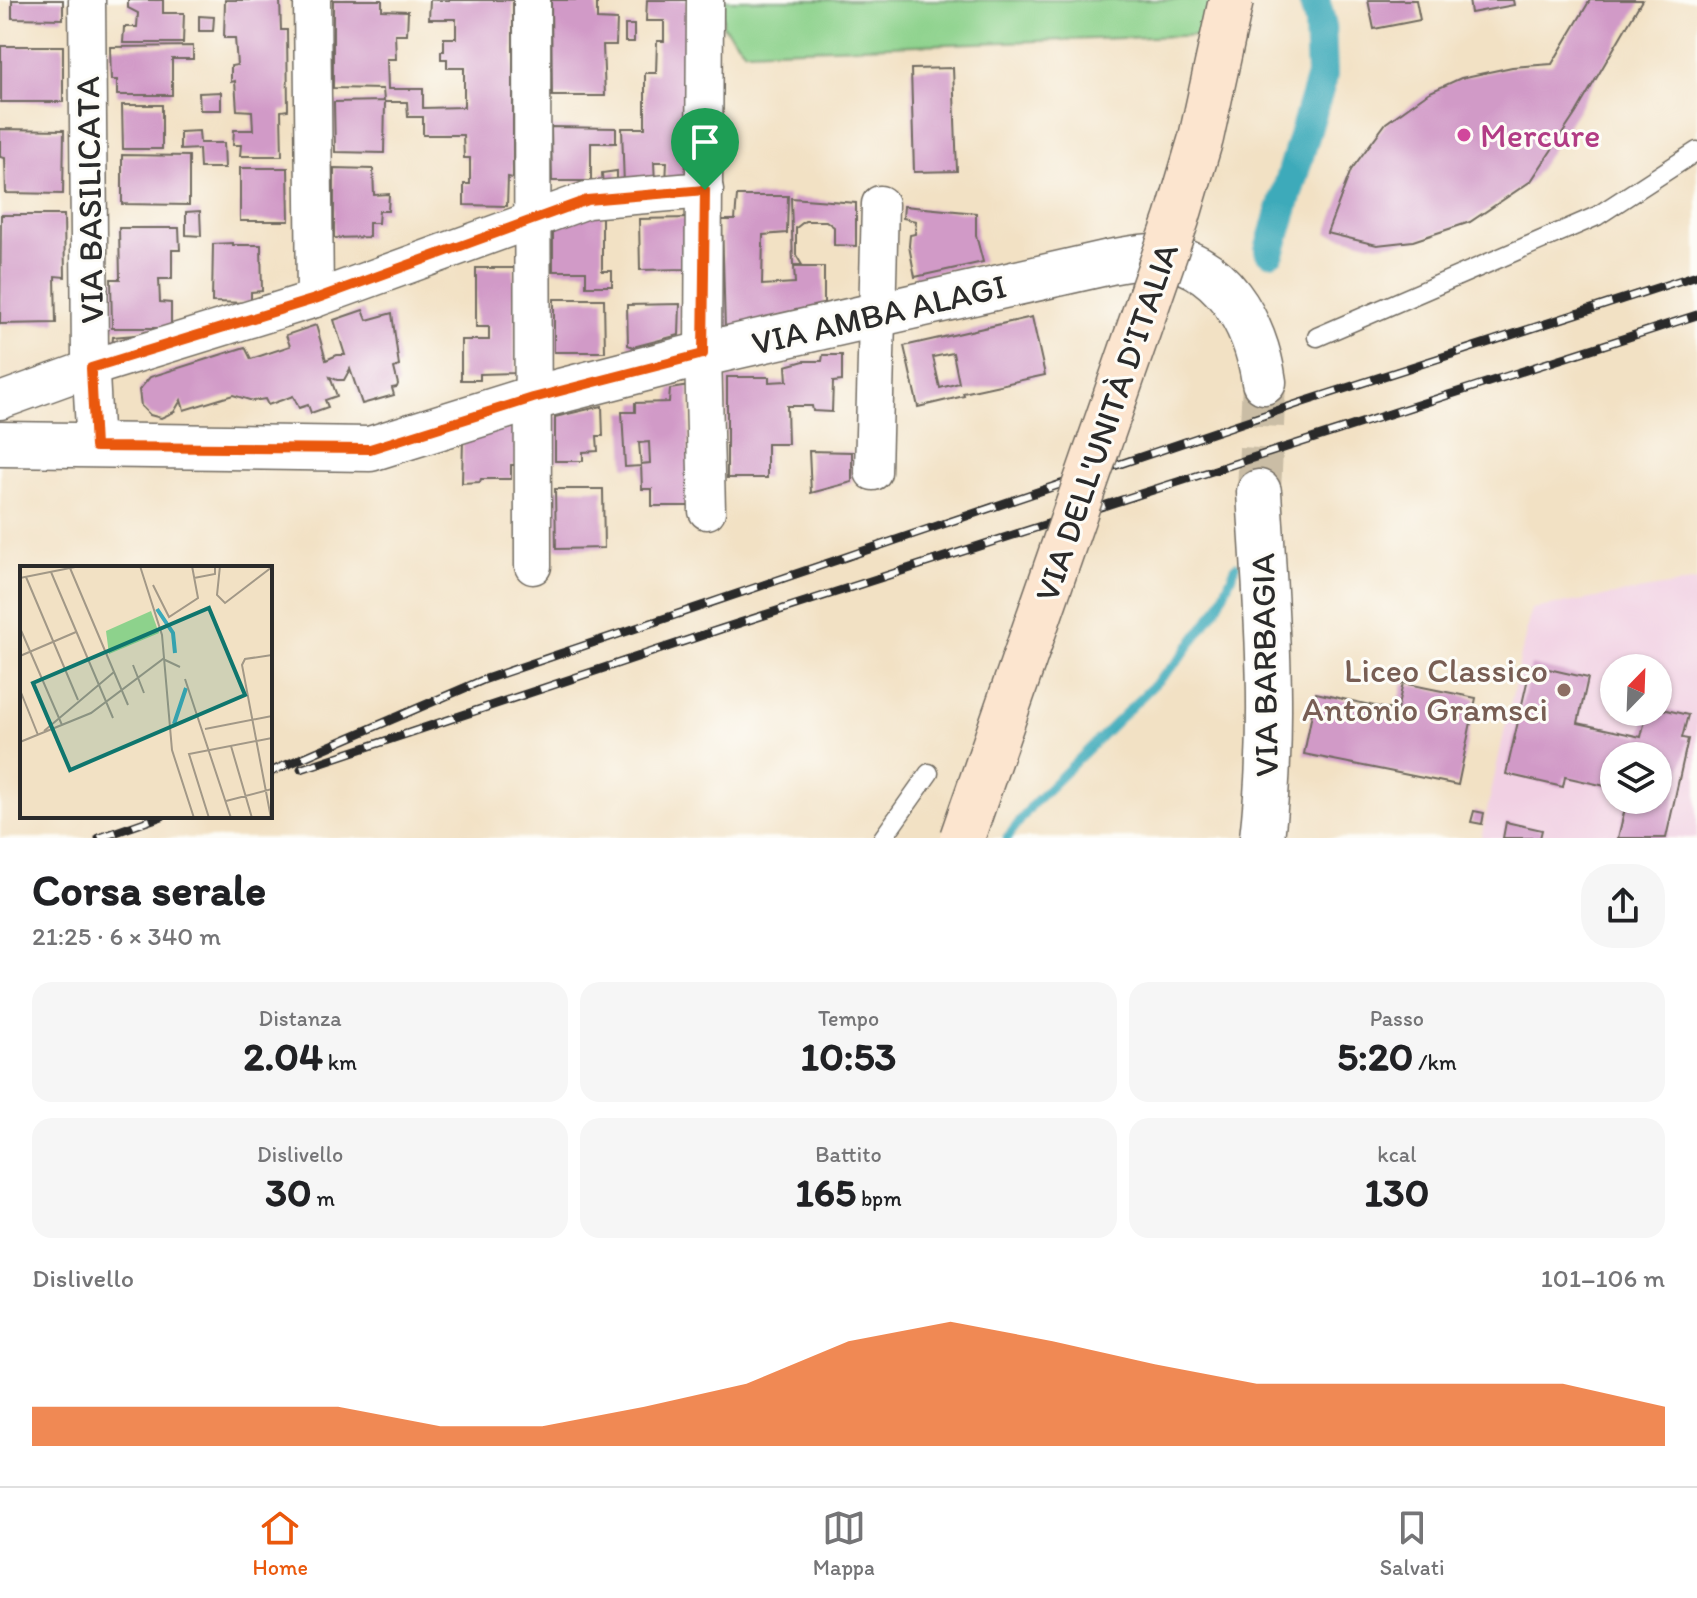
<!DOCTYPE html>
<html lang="it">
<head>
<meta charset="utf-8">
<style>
  :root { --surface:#fff; --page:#f6f6f6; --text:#202124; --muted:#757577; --line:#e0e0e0; --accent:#ea580c }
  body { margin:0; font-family:Itim,sans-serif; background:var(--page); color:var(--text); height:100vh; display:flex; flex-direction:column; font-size:30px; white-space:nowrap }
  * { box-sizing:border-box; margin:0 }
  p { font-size:26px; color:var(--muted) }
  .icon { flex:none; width:44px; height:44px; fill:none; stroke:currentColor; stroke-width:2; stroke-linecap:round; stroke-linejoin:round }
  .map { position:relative; height:838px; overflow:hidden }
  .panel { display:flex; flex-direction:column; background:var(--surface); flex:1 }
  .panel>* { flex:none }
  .needle { width:52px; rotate:23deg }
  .fabs { position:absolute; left:1600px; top:654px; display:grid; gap:16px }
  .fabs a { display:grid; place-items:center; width:72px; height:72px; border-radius:50%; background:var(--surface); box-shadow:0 2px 6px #0004; font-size:40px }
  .pin { position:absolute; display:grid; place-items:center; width:68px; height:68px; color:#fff; margin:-82px -34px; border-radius:50% 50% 50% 0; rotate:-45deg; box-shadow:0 0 8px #0007 }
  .pin .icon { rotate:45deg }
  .round { display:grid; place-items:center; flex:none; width:84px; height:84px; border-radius:32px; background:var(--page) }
  .head { display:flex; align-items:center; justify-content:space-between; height:136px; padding:0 32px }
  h1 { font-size:44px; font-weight:700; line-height:60px }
  .figures { display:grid; grid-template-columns:repeat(3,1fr); gap:12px; height:136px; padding:8px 32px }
  .figures div { display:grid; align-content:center; border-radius:20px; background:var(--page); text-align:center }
  .figures b { font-size:40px; font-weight:700 }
  .figures small { font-size:22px; font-weight:400 }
  .figures p { font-size:22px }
  .chart { height:224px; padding:16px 32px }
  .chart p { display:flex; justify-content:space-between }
  .chart svg { width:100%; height:144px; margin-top:8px; fill:var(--accent); opacity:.7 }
  .tab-bar { display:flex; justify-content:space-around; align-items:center; height:112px; border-top:2px solid var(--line); background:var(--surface); font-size:22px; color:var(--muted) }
  .tab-bar a { display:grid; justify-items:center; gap:4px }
  .tab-bar .on { color:var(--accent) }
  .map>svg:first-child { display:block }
  .built { fill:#f1d0e3; fill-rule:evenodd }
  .green { fill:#8dd28c; stroke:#5c7e5c; stroke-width:2 }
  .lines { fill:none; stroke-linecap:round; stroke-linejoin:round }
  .stream { stroke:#3caaba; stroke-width:9 }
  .canal { stroke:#3caaba; stroke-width:32 }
  .building { fill:#d19ac7; fill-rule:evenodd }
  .tertiary-tunnel { stroke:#cabda5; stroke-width:44; stroke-dasharray:44 22; stroke-linecap:butt }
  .service-casing { stroke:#716b61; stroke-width:21 }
  .minor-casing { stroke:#716b61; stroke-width:39 }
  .tertiary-casing { stroke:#716b61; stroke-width:47 }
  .service { stroke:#fff; stroke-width:18 }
  .minor { stroke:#fff; stroke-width:36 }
  .tertiary { stroke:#fff; stroke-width:44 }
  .rail-casing { stroke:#2b2b2b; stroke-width:9 }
  .rail { stroke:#fdfcf7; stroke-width:6; stroke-dasharray:18; stroke-linecap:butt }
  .secondary-bridge-casing { stroke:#716b61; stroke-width:47; stroke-linecap:butt }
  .secondary-bridge { stroke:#fce5cf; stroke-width:44 }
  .route-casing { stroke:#fff; stroke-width:16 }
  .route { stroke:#ea580c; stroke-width:10 }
  .hotel-dot { fill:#d1479c; stroke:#fdfcf7; stroke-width:3 }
  .education-dot { fill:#8d6e63; stroke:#fdfcf7; stroke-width:3 }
  .labels { text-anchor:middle; stroke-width:6; stroke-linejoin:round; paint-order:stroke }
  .hotel-label { font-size:34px; fill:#b23c85; stroke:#fdfcf7; text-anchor:start }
  .street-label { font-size:34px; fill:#2b2b2b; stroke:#fdfcf7 }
  .education-label { font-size:34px; fill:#785e54; stroke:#fdfcf7; text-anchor:end }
  .inset-river { fill:none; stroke:#3caaba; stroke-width:4 }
  .inset-road { fill:none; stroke:#a29887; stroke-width:2 }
  .view { fill:#0f766e; fill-opacity:0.15; stroke:#0f766e; stroke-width:4 }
  .inset-edge { fill:none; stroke:#2b2b2b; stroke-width:4 }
</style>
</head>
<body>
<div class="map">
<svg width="1697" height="838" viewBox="0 0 1697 838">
  <rect width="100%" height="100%" fill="#fdfcf7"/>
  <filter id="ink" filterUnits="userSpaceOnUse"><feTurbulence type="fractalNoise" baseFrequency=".0125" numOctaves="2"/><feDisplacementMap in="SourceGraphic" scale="16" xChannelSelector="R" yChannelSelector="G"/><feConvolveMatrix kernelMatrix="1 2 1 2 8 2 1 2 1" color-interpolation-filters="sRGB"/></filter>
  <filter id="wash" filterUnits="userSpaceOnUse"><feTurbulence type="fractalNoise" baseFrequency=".006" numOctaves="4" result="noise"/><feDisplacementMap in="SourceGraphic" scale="32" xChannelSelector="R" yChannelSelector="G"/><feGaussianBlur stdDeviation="1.8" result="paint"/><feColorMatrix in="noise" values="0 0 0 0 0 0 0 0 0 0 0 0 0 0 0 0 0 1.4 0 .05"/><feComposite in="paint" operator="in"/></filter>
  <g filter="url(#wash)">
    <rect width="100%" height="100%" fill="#f2e1c4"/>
    <path class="built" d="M1697,581V838H1481L1531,609ZM1614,668H1658V712H1614ZM1614,756H1658V800H1614Z"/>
    <polygon class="green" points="723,0 1214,0 1207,35 745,51 723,26"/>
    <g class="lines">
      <polyline class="stream" points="1007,838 1032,805 1178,661 1218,607 1236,566"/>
      <polyline class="canal" points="1270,250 1322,76 1320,22 1314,0"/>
    </g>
    <g id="blocks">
      <g class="building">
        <polygon points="12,0 63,0 63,19 12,18"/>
        <polygon points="128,0 163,0 163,13 184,13 183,43 123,43 124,27 137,27 138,13 128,8"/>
        <polygon points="225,0 280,0 281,30 287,30 288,110 281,111 282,156 240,156 241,145 233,145 234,130 253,130 252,111 237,110 235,81 231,82 231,66 237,65 235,38 224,38"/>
        <polygon points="333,0 382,0 382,10 408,11 407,34 395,34 396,59 387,59 388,89 423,89 423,108 464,107 464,68 447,68 447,59 441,59 441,51 444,51 444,38 456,38 456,19 429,19 430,0 513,0 513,178 508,177 507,206 464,205 464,184 470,184 470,158 464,158 463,135 423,135 423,117 408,117 407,102 385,102 384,153 335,152 334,102 384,101 383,89 333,88"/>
        <polygon points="551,0 597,0 597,19 617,20 616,45 603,45 605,96 552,96"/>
        <polygon points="647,0 687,0 688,181 666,183 667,162 654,162 655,184 624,185 622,128 645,128 645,73 656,73 657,41 664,41 664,21 646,21"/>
        <polygon points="1368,0 1416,0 1420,20 1374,29"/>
        <polygon points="1469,0 1513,0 1514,5 1471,13"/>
        <polygon points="1590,0 1642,0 1576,113 1531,181 1470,222 1413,241 1377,245 1327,233 1351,170 1386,123 1428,93 1461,78 1512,67 1552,64"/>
        <polygon points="199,16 214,17 213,31 199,31"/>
        <rect x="625" y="25" width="9" height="17"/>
        <rect x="1" y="46" width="62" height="56"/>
        <polygon points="193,46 193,59 172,59 172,95 117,95 117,80 111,80 110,47"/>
        <polygon points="953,68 957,171 914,172 911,69"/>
        <polygon points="221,92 221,110 200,110 199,93"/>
        <polygon points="122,105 162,105 162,149 123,149"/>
        <polygon points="551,127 616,128 616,143 591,143 591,181 552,181"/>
        <polygon points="0,129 64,130 63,194 6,193 5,158 0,157"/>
        <polygon points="199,131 200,143 224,143 225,168 200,168 199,149 180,150 180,132"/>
        <polygon points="122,155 189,156 189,205 122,204"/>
        <polygon points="240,168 288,168 289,221 240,221"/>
        <polygon points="334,168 373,169 374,195 389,194 388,211 379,211 378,223 369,223 369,237 334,238"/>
        <polygon points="617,171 617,186 603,188 602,173"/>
        <polygon points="737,196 788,196 787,233 763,235 762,285 795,283 794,267 824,267 824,307 725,330 722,220 735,220"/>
        <polygon points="791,198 856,203 856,246 834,245 834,227 826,221 805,221 796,228 796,255 802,265 793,265"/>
        <polygon points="904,206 976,213 976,235 983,262 915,277 909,246 910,235 915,234 916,221 903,218"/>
        <polygon points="602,208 602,271 612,271 612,286 586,286 586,271 553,271 553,220"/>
        <polygon points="200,211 201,236 186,235 186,212"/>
        <polygon points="1,215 64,215 65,277 55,276 56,323 0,324"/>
        <polygon points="687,218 687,269 640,270 639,219"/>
        <polygon points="119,228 179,228 180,250 172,250 172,279 159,279 160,302 171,303 171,328 112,328 111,279 120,279"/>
        <polygon points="233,243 233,245 261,245 262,291 251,292 251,303 212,302 213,244"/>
        <polygon points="476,268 514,268 515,373 480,374 480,380 461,380 461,340 489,340 489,327 476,327"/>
        <polygon points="554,299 604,299 605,352 554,352"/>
        <polygon points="680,304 679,335 633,347 628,345 627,305"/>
        <polygon points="363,310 367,320 392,313 399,366 394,368 398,384 397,387 392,388 394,395 362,404 350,369 344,380 337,380 330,377 337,396 325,400 328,407 311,413 308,405 299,408 293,396 268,405 265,399 253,401 233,395 184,410 181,400 174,412 161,418 150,415 141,406 139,390 150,377 245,347 251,359 290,346 286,335 316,325 326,360 337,355 345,355 334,320"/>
        <path d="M1032,317L1045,375L963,393L964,396L918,407L904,346ZM953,353L959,383L940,388L933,357Z"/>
        <polygon points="134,335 134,343 112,349 113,337"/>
        <polygon points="823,355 842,355 842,381 833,382 832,412 813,411 812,406 787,406 788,444 767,444 767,478 727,478 727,377 769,377 769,382 787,381 786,366 804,361 822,361"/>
        <polygon points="689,386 689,506 652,506 652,489 642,489 641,464 650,463 649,442 639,443 641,466 625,467 622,412 635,412 635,403 669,402 670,389"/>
        <polygon points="602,406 603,436 597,436 598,451 583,452 583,461 555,461 555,417"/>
        <polygon points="516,427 516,465 511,465 511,479 481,479 480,482 462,483 463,438"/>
        <polygon points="809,451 852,452 852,482 811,493"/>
        <polygon points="555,489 603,489 604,548 556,549"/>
        <polygon points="1531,665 1588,678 1578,723 1641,737 1646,716 1633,712 1658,712 1658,708 1688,715 1682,738 1688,739 1666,838 1618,838 1627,800 1658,800 1658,756 1614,756 1614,788 1565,777 1563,787 1506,774"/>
        <polygon points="1403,683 1476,698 1458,785 1304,754 1316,693 1397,711"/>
        <polygon points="1474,811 1484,813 1482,824 1471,822"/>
        <polygon points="1506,822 1542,830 1540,838 1503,838"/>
      </g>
    </g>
  </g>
  <g filter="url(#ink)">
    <use href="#blocks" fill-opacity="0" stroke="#716b61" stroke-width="2"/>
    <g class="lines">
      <polyline class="tertiary-tunnel" points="1259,492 1264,382"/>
      <defs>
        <g id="service">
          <polyline points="1317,337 1597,216 1697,151"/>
          <polyline points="883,838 929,773"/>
        </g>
        <g id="minor">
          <polyline points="87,0 90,357 95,447"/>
          <polyline points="312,0 315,299"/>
          <polyline points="532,0 533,566"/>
          <polyline points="705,0 703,354 707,511"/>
          <polyline points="0,401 91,368 315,299 587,200 705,190"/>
          <polyline points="873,472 880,204"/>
        </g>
        <g id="tertiary">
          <path d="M0,444L370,449L533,398L703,354L1110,262C1124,260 1139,256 1154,256C1220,257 1256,324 1264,382"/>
          <path d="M1259,492C1266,610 1276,720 1262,838"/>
        </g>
      </defs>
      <use href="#service" class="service-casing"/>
      <use href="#minor" class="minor-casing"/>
      <use href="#tertiary" class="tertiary-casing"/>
      <use href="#service" class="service"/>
      <use href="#minor" class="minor"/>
      <use href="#tertiary" class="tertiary"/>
      <defs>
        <g id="rail">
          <polyline points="301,769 721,629 1697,315"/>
          <polyline points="270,772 483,680 1300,403 1697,275"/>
          <polyline points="99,838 162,816"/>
        </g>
      </defs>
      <use href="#rail" class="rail-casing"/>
      <use href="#rail" class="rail"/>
      <defs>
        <polyline id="secondary-bridge" points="962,838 1177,219 1201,138 1231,0"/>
      </defs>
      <use href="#secondary-bridge" class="secondary-bridge-casing"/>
      <use href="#secondary-bridge" class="secondary-bridge"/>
    </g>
  </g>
  <g class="lines" filter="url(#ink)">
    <defs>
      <polygon id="route" points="705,190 703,354 533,398 370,449 95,447 91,368 315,299 587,200"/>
    </defs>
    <use href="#route" class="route-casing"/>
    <use href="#route" class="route"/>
  </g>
  <circle class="hotel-dot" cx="1464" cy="135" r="8"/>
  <circle class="education-dot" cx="1564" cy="690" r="8"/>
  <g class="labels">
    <g class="hotel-label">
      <text x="1480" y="147">Mercure</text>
    </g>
    <g class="street-label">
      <text transform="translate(89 200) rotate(-91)" y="12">VIA BASILICATA</text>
      <text transform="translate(879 314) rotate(-13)" y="12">VIA AMBA ALAGI</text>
      <text transform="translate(1106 422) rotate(-71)" y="12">VIA DELL'UNITÀ D'ITALIA</text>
      <text transform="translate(1264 665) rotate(-91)" y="12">VIA BARBAGIA</text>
    </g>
    <g class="education-label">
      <text x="1548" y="682">Liceo Classico<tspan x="1548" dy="39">Antonio Gramsci</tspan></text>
    </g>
  </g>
  <g transform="translate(20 566)">
    <rect width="252" height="252" fill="#f2e1c4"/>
    <path d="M131,45L139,67L89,88L86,65Z" fill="#8dd28c"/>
    <path class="inset-river" d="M137,43L153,67L155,87M154,158L166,122"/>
    <path class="inset-road" d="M120,0L142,69L152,184L174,252M200,0L197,29L205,37L252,1M50,2L108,139M31,6L93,152M6,11L58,134M0,12L60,0M174,12L195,8V0M133,19L149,51L178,32L172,0M0,62L42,159M0,90L56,66M113,99L124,127M165,113L211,252M0,124L18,169M185,163L252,150M24,165L94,106M0,176L71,147L143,93L160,101M211,180L232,252M206,235L252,223M189,252L169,188L252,172M251,252L222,99L225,93L252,89"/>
    <path class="view" d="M189,42L225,129L50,204L13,117Z"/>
    <rect width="252" height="252" class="inset-edge"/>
  </g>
</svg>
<div class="fabs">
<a><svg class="needle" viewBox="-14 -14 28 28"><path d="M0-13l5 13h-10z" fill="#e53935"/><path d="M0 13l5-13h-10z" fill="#757577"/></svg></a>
<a><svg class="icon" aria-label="layers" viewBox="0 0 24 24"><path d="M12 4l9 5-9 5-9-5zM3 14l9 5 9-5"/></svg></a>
</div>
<div class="pin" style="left:705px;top:190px;background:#1e9e55"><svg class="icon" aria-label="arrive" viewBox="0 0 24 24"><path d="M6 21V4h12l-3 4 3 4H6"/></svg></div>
</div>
<section class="panel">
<div class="head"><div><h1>Corsa serale</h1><p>21:25 · 6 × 340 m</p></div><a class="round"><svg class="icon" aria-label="share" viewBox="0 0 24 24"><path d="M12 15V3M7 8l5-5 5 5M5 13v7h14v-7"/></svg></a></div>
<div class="figures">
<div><p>Distanza</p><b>2.04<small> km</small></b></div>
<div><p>Tempo</p><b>10:53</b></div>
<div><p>Passo</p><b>5:20<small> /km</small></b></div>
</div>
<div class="figures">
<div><p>Dislivello</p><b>30<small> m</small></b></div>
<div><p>Battito</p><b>165<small> bpm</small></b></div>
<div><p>kcal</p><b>130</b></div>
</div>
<div class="chart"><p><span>Dislivello</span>101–106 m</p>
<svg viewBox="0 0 160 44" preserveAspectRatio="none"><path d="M0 44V32L10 32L20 32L30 32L40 38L50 38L60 32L70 25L80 12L90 6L100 12L110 19L120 25L130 25L140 25L150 25L160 32V44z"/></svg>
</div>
</section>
<nav class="tab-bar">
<a class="on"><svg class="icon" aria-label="home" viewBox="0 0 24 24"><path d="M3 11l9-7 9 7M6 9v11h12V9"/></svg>Home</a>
<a><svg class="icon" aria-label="map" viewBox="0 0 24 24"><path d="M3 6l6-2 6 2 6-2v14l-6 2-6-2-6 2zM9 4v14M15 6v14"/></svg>Mappa</a>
<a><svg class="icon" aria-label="saved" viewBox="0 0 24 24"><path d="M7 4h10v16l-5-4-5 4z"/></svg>Salvati</a>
</nav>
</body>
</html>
